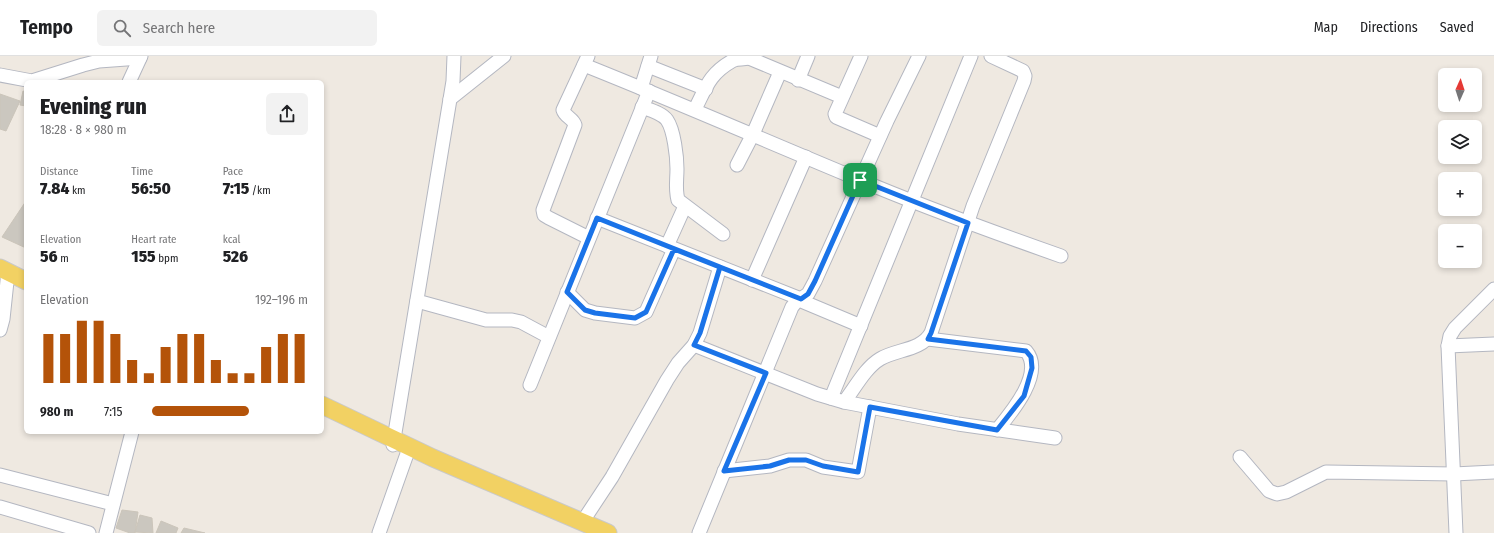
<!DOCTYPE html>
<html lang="en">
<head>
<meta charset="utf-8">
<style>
  :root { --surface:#fff; --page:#f2f2f2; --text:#202124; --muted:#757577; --line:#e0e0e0; --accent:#b45309 }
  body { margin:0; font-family:"Fira Sans Condensed",sans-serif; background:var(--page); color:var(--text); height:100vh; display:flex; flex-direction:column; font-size:15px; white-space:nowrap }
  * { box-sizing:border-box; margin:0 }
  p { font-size:13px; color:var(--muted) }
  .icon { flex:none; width:22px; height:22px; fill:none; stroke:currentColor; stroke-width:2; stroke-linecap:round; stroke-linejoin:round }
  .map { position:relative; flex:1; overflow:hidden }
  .details { position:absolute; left:24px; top:24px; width:300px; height:354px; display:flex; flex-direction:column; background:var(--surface); border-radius:6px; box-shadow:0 2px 6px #0003 }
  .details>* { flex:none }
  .needle { width:26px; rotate:3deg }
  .controls { position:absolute; left:1438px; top:12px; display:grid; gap:8px }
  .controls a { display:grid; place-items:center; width:44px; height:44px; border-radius:6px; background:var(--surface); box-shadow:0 2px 6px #0003; font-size:20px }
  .pin { position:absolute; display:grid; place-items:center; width:34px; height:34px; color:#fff; margin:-17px; border-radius:8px; box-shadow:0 2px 6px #0006 }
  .round { display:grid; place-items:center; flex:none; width:42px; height:42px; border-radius:6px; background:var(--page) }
  .headline { display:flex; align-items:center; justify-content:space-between; height:68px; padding:0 16px }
  h1 { font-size:22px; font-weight:800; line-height:30px }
  .stats { display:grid; grid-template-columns:repeat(3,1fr); gap:6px; height:68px; padding:4px 16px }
  .stats div { display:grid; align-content:center }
  .stats b { font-size:17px; font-weight:800 }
  .stats small { font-size:11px; font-weight:400 }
  .stats p { font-size:11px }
  .chart { height:112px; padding:8px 16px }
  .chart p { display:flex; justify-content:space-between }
  .chart svg { width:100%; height:72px; margin-top:4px; stroke:var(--accent); stroke-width:6 }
  ul { padding:0 16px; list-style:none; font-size:13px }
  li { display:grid; grid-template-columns:64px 48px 1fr; align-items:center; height:30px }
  li i { height:10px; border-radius:5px; background:var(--accent) }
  header { display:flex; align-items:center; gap:24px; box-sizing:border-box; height:56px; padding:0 20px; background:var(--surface); border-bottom:1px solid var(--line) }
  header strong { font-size:19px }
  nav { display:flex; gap:22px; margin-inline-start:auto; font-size:14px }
  .search { width:280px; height:36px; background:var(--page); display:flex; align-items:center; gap:10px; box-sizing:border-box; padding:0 14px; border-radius:6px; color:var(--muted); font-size:15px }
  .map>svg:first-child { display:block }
  .building { fill:#cbc7bf; stroke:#cbc5ba }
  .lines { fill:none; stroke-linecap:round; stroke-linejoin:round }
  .minor-casing { stroke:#b4b7c1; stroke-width:15 }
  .major-casing { stroke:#c9c9c9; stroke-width:19 }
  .minor { stroke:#fff; stroke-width:13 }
  .major { stroke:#f2d163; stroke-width:17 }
  .route-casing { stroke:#fff; stroke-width:8 }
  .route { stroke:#1a73e8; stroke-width:5 }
</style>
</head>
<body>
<header>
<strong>Tempo</strong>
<div class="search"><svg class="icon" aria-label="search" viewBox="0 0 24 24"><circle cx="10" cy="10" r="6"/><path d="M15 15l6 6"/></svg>Search here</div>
<nav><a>Map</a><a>Directions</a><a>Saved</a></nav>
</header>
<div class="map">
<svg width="1494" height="477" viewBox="0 0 1494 477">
  <rect width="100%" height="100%" fill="#efe9e1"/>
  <g class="building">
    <polygon points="23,35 26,36 26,50 20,49"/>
    <polygon points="0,38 20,45 6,75 0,73"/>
    <polygon points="26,145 26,192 2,181"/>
    <polygon points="122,454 138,456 135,477 130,477 116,472"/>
    <polygon points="140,459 152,462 153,477 135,476"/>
    <polygon points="161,465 178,472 176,477 156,477"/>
    <polygon points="184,472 205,477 181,477"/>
  </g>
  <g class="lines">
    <defs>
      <g id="minor">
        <path d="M588,0L563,54C565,61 573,62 575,69L543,154L544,159L549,162L589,182"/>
        <polyline points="861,0 835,58 836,61 880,80"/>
        <polyline points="749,2 842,41"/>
        <path d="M584,9C677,46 768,86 860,124C926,152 993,176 1061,200"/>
        <polyline points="648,10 706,33"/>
        <polyline points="0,19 32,25 83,9 99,5 140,2"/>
        <polyline points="798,24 808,0"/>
        <polyline points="129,26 141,0"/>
        <polyline points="641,32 651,0"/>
        <polyline points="450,43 504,0"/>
        <path d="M642,51C650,54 662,57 667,64C674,74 677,101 677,113C677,124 675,133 678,144L723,178"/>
        <path d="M695,53C706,32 709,18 732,5C738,1 746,5 752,0"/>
        <polyline points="737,109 753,78 780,16"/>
        <polyline points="597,162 801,243"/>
        <polyline points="667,190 685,150"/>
        <polyline points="752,224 806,101"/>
        <polyline points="567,236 585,254 595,257 635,262 646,256 674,193"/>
        <polyline points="799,244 861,270"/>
        <polyline points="417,245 486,264 512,264 521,266 549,281"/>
        <polyline points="0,274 3,263 8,216"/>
        <path d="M928,283L1026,295C1045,317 1011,357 997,374"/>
        <polyline points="694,289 817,338 844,346 958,368 1055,382"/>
        <polyline points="1448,290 1494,288"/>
        <polyline points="530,329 649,35"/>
        <polyline points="831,342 971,0"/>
        <path d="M844,346C855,332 865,312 880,303C896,293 921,295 931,277L973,150L1024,25L1025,20L1023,15L991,0"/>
        <polyline points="393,389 453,25 454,0"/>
        <polyline points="1240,401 1269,435 1277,438 1286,436 1326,416 1454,418 1494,416"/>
        <polyline points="724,415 770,410 789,404 806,404 823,411 858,416 870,351"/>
        <polyline points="0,419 113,448"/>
        <polyline points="0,451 89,477"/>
        <polyline points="583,465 612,421 667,324 678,307 694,289 700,277 720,211"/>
        <polyline points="106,477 132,376"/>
        <polyline points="379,477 408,395"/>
        <polyline points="699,477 792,251 796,246 808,238 815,225 887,65 919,0"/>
        <polyline points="1456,477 1448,290 1450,280 1455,272 1494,233"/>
      </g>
      <g id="major">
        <polyline points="0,212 26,225"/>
        <polyline points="322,349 433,402 608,477"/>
      </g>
    </defs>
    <use href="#minor" class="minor-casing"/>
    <use href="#major" class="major-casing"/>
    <use href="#minor" class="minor"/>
    <use href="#major" class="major"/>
  </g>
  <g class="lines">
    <defs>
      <polyline id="route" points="860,124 815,225 808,238 801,243 674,193 646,256 635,262 595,257 585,254 567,236 597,162 720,211 700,277 694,289 766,317 724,415 770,410 789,404 806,404 823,410 858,416 870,351 997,374 1024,340 1032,312 1031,301 1026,295 928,283 931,277 968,167 860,124"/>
    </defs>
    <use href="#route" class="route-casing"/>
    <use href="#route" class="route"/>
  </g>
</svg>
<div class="controls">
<a><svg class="needle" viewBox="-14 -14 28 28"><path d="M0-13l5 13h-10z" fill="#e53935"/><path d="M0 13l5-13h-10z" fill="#757577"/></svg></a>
<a><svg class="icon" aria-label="layers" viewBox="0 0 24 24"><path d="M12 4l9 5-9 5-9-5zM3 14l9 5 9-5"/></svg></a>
<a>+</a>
<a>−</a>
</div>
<div class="pin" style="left:860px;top:124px;background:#1e9e55"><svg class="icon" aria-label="arrive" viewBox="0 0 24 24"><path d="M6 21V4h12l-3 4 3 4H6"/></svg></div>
<section class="details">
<div class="headline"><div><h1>Evening run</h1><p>18:28 · 8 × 980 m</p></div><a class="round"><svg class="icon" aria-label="share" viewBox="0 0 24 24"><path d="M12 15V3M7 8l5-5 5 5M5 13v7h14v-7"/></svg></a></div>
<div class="stats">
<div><p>Distance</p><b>7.84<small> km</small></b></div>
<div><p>Time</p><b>56:50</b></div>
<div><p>Pace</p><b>7:15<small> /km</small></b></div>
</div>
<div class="stats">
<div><p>Elevation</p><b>56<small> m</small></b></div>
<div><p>Heart rate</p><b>155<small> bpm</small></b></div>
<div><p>kcal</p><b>526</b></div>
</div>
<div class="chart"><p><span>Elevation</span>192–196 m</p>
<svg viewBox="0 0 160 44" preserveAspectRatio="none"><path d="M5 44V14M15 44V14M25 44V6M35 44V6M45 44V14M55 44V30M65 44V38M75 44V22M85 44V14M95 44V14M105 44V30M115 44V38M125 44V38M135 44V22M145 44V14M155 44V14"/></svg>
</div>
<ul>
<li><b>980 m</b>7:15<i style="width:62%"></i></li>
</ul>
</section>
</div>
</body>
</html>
